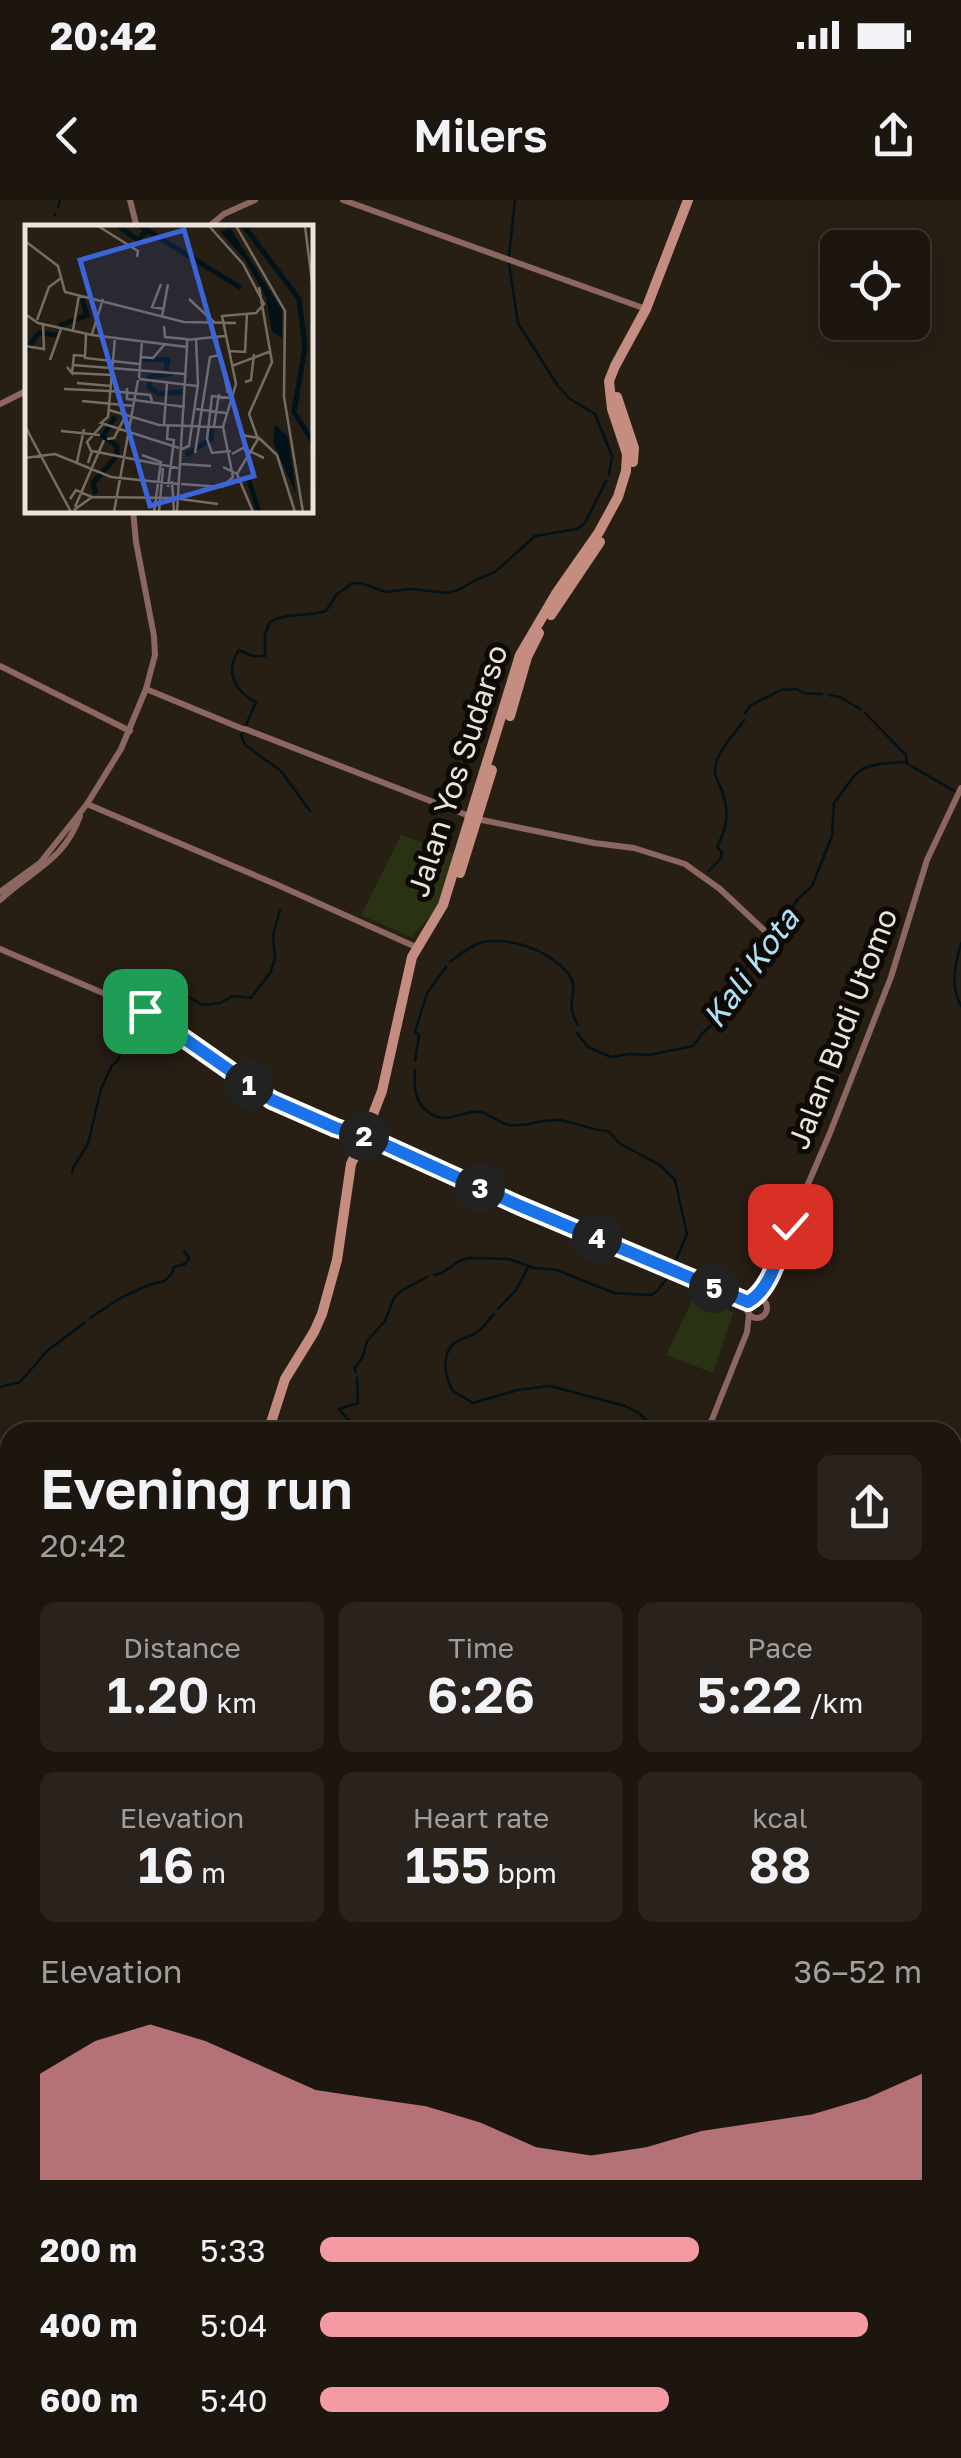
<!DOCTYPE html>
<html lang="en">
<head>
<meta charset="utf-8">
<style>
  :root { --surface:#1d160f; --page:#2a231d; --text:#f1f3f6; --muted:#a09f9e; --line:#3b352f; --accent:#f49aa2 }
  body { margin:0; font-family:"Golos Text",sans-serif; background:var(--page); color:var(--text); height:100vh; display:flex; flex-direction:column; font-size:38px; white-space:nowrap }
  * { box-sizing:border-box; margin:0 }
  p { font-size:32px; color:var(--muted) }
  .icon { flex:none; width:55px; height:55px; fill:none; stroke:currentColor; stroke-width:2; stroke-linecap:round; stroke-linejoin:round }
  .map { position:relative; flex:1; overflow:hidden }
  .side { position:absolute; left:0px; top:1222px; width:962px; height:1038px; display:flex; flex-direction:column; background:var(--surface); border-radius:30px 30px 0 0; box-shadow:0 10px 40px #0002,0 0 0 2px var(--line) }
  .side>* { flex:none }
  .controls { position:absolute; left:820px; top:30px; display:grid; gap:20px }
  .controls a { display:grid; place-items:center; width:110px; height:110px; border-radius:15px; background:var(--surface); box-shadow:0 10px 40px #0002,0 0 0 2px var(--line); font-size:50px }
  .pin { position:absolute; display:grid; place-items:center; width:85px; height:85px; color:#fff; margin:-42px; border-radius:20px; box-shadow:0 5px 15px #0006 }
  .km { position:absolute; width:50px; height:50px; margin:-25px; border-radius:50%; background:#222; color:#fff; font-size:28px; line-height:50px; text-align:center }
  .round { display:grid; place-items:center; flex:none; width:105px; height:105px; border-radius:15px; background:var(--page) }
  .head { display:flex; align-items:center; justify-content:space-between; height:170px; padding:0 40px }
  h1 { font-size:55px; font-weight:600; line-height:75px }
  .stats { display:grid; grid-template-columns:repeat(3,1fr); gap:15px; height:170px; padding:10px 40px }
  .stats div { display:grid; align-content:center; border-radius:15px; background:var(--page); text-align:center }
  .stats b { font-size:50px; font-weight:600 }
  .stats small { font-size:28px; font-weight:400 }
  .stats p { font-size:28px }
  .chart { height:280px; padding:20px 40px }
  .chart p { display:flex; justify-content:space-between }
  .chart svg { width:100%; height:180px; margin-top:10px; fill:var(--accent); opacity:.7 }
  ul { padding:0 40px; list-style:none; font-size:32px }
  li { display:grid; grid-template-columns:160px 120px 1fr; align-items:center; height:75px }
  li i { height:25px; border-radius:12px; background:var(--accent) }
  .status { display:flex; justify-content:space-between; align-items:center; height:70px; padding:0 50px; background:var(--surface); direction:ltr }
  .status svg { height:28px; fill:currentColor }
  header { display:flex; justify-content:space-between; align-items:center; height:130px; padding:0 40px; background:var(--surface); font-size:45px; font-weight:600 }
  .map>svg:first-child { display:block }
  .built { fill:#342717 }
  .green { fill:#293314 }
  .lines { fill:none; stroke-linecap:round; stroke-linejoin:round }
  .stream { stroke:#021219; stroke-width:2.5 }
  .taxiway { stroke:#756d64; stroke-width:11 }
  .runway { stroke:#756d64; stroke-width:28 }
  .secondary { stroke:#8b675f; stroke-width:6 }
  .highway { stroke:#c48d7f; stroke-width:10 }
  .route-casing { stroke:#fff; stroke-width:20 }
  .route { stroke:#1a73e8; stroke-width:12 }
  .labels { text-anchor:middle; stroke-width:10; stroke-linejoin:round; paint-order:stroke }
  .street-label { font-size:30px; fill:#eae4dd; stroke:#0d0905 }
  .water-label { font-size:32px; font-style:italic; fill:#ade0f5; stroke:#0d0905 }
  .inset-river { fill:none; stroke:#021219; stroke-width:5 }
  .inset-road { fill:none; stroke:#756d64; stroke-width:2.5 }
  .view { fill:#3c64d9; fill-opacity:0.15; stroke:#3c64d9; stroke-width:5 }
  .inset-edge { fill:none; stroke:#eae4dd; stroke-width:5 }
</style>
</head>
<body>
<div class="status"><b>20:42</b><svg viewBox="0 0 49 12"><path d="M0 12V9h3v3zM5 12V6h3v6zM10 12V3h3v9zM15 12V0h3v12zM26 1h20v11H26zM47 4h2v5h-2z"/></svg></div>
<header><svg class="icon" aria-label="back" viewBox="0 0 24 24"><path d="M15 5l-7 7 7 7"/></svg>Milers<svg class="icon" aria-label="share" viewBox="0 0 24 24"><path d="M12 15V3M7 8l5-5 5 5M5 13v7h14v-7"/></svg></header>
<div class="map">
<svg width="961" height="2258" viewBox="0 0 961 2258">
  <rect width="100%" height="100%" fill="#271e14"/>
  <polygon class="built" points="0,1586 10,1597 10,2250 561,2250 569,2258 0,2258"/>
  <g class="green">
    <polygon points="401,635 457,655 441,704 411,737 361,715"/>
    <polygon points="697,1090 733,1113 713,1173 666,1155"/>
  </g>
  <g class="lines">
    <g class="stream">
      <polyline points="58,7 60,0"/>
      <polyline points="55,15 55,14"/>
      <polyline points="509,56 515,0"/>
      <polyline points="509,64 518,123 558,186 570,199 595,214 612,256 609,275"/>
      <polyline points="829,495 840,497 860,509"/>
      <polyline points="745,513 751,505 781,490 797,489 804,493 822,494"/>
      <polyline points="865,513 906,555 907,563"/>
      <path d="M246,525L256,502C235,492 224,471 239,450L252,456H265V434L270,422C287,412 307,417 326,411L337,394L353,383H361L385,392L411,389L448,393L458,390L476,380L495,372L535,336L577,329L585,323L606,281"/>
      <polyline points="243,532 241,535 245,545 281,571 310,611"/>
      <path d="M709,671L721,658L722,652L717,647C727,627 730,613 722,591C720,584 714,577 715,569C716,551 736,533 744,520"/>
      <path d="M961,743C955,766 950,785 961,806"/>
      <path d="M450,762C458,756 468,748 477,744C505,733 556,752 571,778C577,790 570,798 572,809C572,814 575,819 577,824"/>
      <polyline points="150,811 183,794 203,805 220,803 233,796 251,798 270,773 275,759 273,735 280,710"/>
      <polyline points="577,833 588,847 611,857 629,854 649,855 693,846 702,834 719,818 757,748 789,713 796,701 812,686 832,636 834,603 854,576 864,568 879,564 904,562 961,595"/>
      <polyline points="415,861 419,835 415,832 427,793 446,767"/>
      <path d="M415,870C414,886 414,901 428,912C446,926 462,910 480,912C491,914 498,923 509,925C524,927 540,920 555,920C574,920 590,931 608,931L619,943L660,965L675,980L687,1034L672,1069"/>
      <polyline points="72,973 74,966 88,944 101,889 112,865 117,862 129,836 144,815"/>
      <polyline points="434,1075 442,1073 459,1061 469,1058 509,1059 534,1068 557,1070 614,1093 651,1095 657,1091 668,1077"/>
      <polyline points="498,1109 516,1090 528,1067"/>
      <path d="M494,1114C488,1120 483,1129 476,1133C469,1137 460,1138 453,1144C441,1157 445,1177 453,1191L473,1203L518,1190L550,1186L625,1206L639,1213L648,1222L655,1232"/>
      <polyline points="90,1118 122,1097 149,1085 164,1081 171,1075 174,1067 185,1064 189,1058 184,1051"/>
      <polyline points="356,1172 355,1168 363,1156 367,1141 385,1121 394,1098 401,1091 427,1077"/>
      <polyline points="357,1178 358,1203 339,1209 359,1232"/>
      <polyline points="0,1187 20,1182 47,1151 84,1123"/>
    </g>
    <g class="taxiway">
      <polyline points="220,2250 226,2254"/>
      <polyline points="457,2250 464,2258"/>
      <polyline points="193,2258 202,2250"/>
      <polyline points="424,2258 432,2250"/>
    </g>
    <g class="runway">
      <polyline points="0,2005 10,2016"/>
      <polyline points="222,2250 230,2258"/>
    </g>
    <g class="secondary">
      <polyline points="130,0 137,28"/>
      <polyline points="343,0 646,109"/>
      <polyline points="207,28 224,14 255,0"/>
      <polyline points="0,204 28,190"/>
      <polyline points="0,466 130,531"/>
      <polyline points="146,489 243,529"/>
      <polyline points="245,529 477,619 594,643 634,648 685,664 720,689 767,733"/>
      <polyline points="87,604 280,686 416,747"/>
      <polyline points="0,692 40,663 87,604 121,549 146,489 155,455 154,436 136,342 133,310"/>
      <path d="M0,700C32,670 64,661 80,616"/>
      <polyline points="0,749 145,811 272,900 336,928 369,938 518,1005 748,1103"/>
      <polyline points="362,940 747,1109"/>
      <circle cx="757" cy="1108" r="10"/>
      <polyline points="764,1101 766,1086 777,1056 830,933 891,777 927,660 961,588"/>
      <polyline points="707,1232 747,1132 749,1114"/>
      <polyline points="0,1270 10,1272"/>
      <polyline points="0,1276 10,1278"/>
      <polyline points="952,1558 961,1562"/>
      <polyline points="952,1564 961,1568"/>
      <polyline points="491,2250 498,2258"/>
    </g>
    <g class="highway">
      <polyline points="617,197 634,248 633,262"/>
      <polyline points="551,415 600,342"/>
      <polyline points="510,516 527,457 539,433"/>
      <polyline points="460,673 492,570"/>
      <polyline points="268,1232 285,1179 314,1132 322,1114 337,1060 351,964 367,930 382,891 412,757 443,705 520,455 557,392 599,332 618,297 626,271 627,254 612,209 609,181 615,166 646,109 688,0"/>
    </g>
  </g>
  <g class="lines">
    <defs>
      <path id="route" d="M145,811L272,900L336,928L370,938L518,1005L748,1102C772,1089 779,1050 790,1026"/>
    </defs>
    <use href="#route" class="route-casing"/>
    <use href="#route" class="route"/>
  </g>
  <g class="labels">
    <g class="street-label">
      <text transform="translate(458 571) rotate(-72)" y="10">Jalan Yos Sudarso</text>
      <text transform="translate(843 829) rotate(-69)" y="10">Jalan Budi Utomo</text>
    </g>
    <g class="water-label">
      <text transform="translate(751 768) rotate(-54)" y="11">Kali Kota</text>
    </g>
  </g>
  <g transform="translate(25 25)">
    <rect width="288" height="288" fill="#271e14"/>
    <path d="M205,3L257,85V113L247,107L241,72L221,36L196,7ZM250,199L263,212L271,269L248,217Z" fill="#021219"/>
    <path class="inset-river" d="M93,1L113,15L122,5M115,1L216,63M219,1L274,74L280,122L269,187L288,217M34,101L62,90L57,74M0,126L14,108L32,110M118,134L143,135L141,145M148,148L125,152L124,162L134,169L157,167M288,229V266M161,230L186,214L187,204M223,253L234,287M71,269L68,258L92,231V221L78,211L90,192"/>
    <path class="inset-road" d="M73,1L113,26L112,32M211,1L260,86L259,172L278,287M280,1L288,65M0,16L33,41L40,67L159,97L211,98M136,59L127,82L139,84M164,74L189,97M0,89L13,98L67,110L162,122V113M137,92L143,59M12,95L24,62L36,53M139,101L140,112L161,114M48,105L54,70M61,109L60,133L114,139M67,109L78,74M90,113L83,192L76,198L154,223M191,113L203,168M161,115L200,111M0,121L19,124L18,100M204,126L220,127L222,88M115,132L128,133L139,120M25,135L36,104M48,140L160,149M207,141L246,126M42,142L47,148L49,130L60,131M47,148L87,150M114,153L117,116M114,154L172,161M220,157L226,155L229,129M52,158L86,161M102,163V174L160,182M39,164L85,166M86,166L125,170L127,176M57,176L109,181M171,184L201,188M84,185L134,200L198,202M139,200L142,158M143,200L142,214L149,215L143,262M0,201L46,287M189,201L194,169M36,206L75,210M216,210L234,213L252,230L270,287M82,214L89,213L101,190M157,224L164,221L173,159L171,114M66,226L62,217L78,199M206,226L187,228L182,214L187,171L206,173M170,228L185,132L195,130M207,229L218,223L239,233M117,230L136,237L129,287M0,233L30,229L86,252L153,259M52,237L59,204M63,238L67,226L153,243M156,239L186,241M198,242L212,249L228,287M212,249L233,214L224,189L247,137L234,62M147,256L149,287M156,259L197,262L208,252L198,202L211,159L197,91L231,88L239,79L218,39L184,1M67,272L151,273M45,274L51,265L67,272L49,285M155,274L193,279M50,282L79,215M89,287L113,155M134,287L138,243M152,287L162,122"/>
    <path class="view" d="M159,5L229,251L125,281L55,35Z"/>
    <rect width="288" height="288" class="inset-edge"/>
  </g>
</svg>
<div class="controls">
<a><svg class="icon" aria-label="locate" viewBox="0 0 24 24"><circle cx="12" cy="12" r="6"/><path d="M12 2v4M12 18v4M2 12h4M18 12h4"/></svg></a>
</div>
<div class="pin" style="left:145px;top:811px;background:#1e9e55"><svg class="icon" aria-label="arrive" viewBox="0 0 24 24"><path d="M6 21V4h12l-3 4 3 4H6"/></svg></div>
<div class="pin" style="left:790px;top:1026px;background:#d93025"><svg class="icon" aria-label="check" viewBox="0 0 24 24"><path d="M5 12l5 5 9-10"/></svg></div>
<b class="km" style="left:249px;top:885px">1</b>
<b class="km" style="left:364px;top:936px">2</b>
<b class="km" style="left:480px;top:988px">3</b>
<b class="km" style="left:597px;top:1038px">4</b>
<b class="km" style="left:714px;top:1088px">5</b>
<section class="side">
<div class="head"><div><h1>Evening run</h1><p>20:42</p></div><a class="round"><svg class="icon" aria-label="share" viewBox="0 0 24 24"><path d="M12 15V3M7 8l5-5 5 5M5 13v7h14v-7"/></svg></a></div>
<div class="stats">
<div><p>Distance</p><b>1.20<small> km</small></b></div>
<div><p>Time</p><b>6:26</b></div>
<div><p>Pace</p><b>5:22<small> /km</small></b></div>
</div>
<div class="stats">
<div><p>Elevation</p><b>16<small> m</small></b></div>
<div><p>Heart rate</p><b>155<small> bpm</small></b></div>
<div><p>kcal</p><b>88</b></div>
</div>
<div class="chart"><p><span>Elevation</span>36–52 m</p>
<svg viewBox="0 0 160 44" preserveAspectRatio="none"><path d="M0 44V18L10 10L20 6L30 10L40 16L50 22L60 24L70 26L80 30L90 36L100 38L110 36L120 32L130 30L140 28L150 24L160 18V44z"/></svg>
</div>
<ul>
<li><b>200 m</b>5:33<i style="width:63%"></i></li>
<li><b>400 m</b>5:04<i style="width:91%"></i></li>
<li><b>600 m</b>5:40<i style="width:58%"></i></li>
</ul>
</section>
</div>
</body>
</html>
